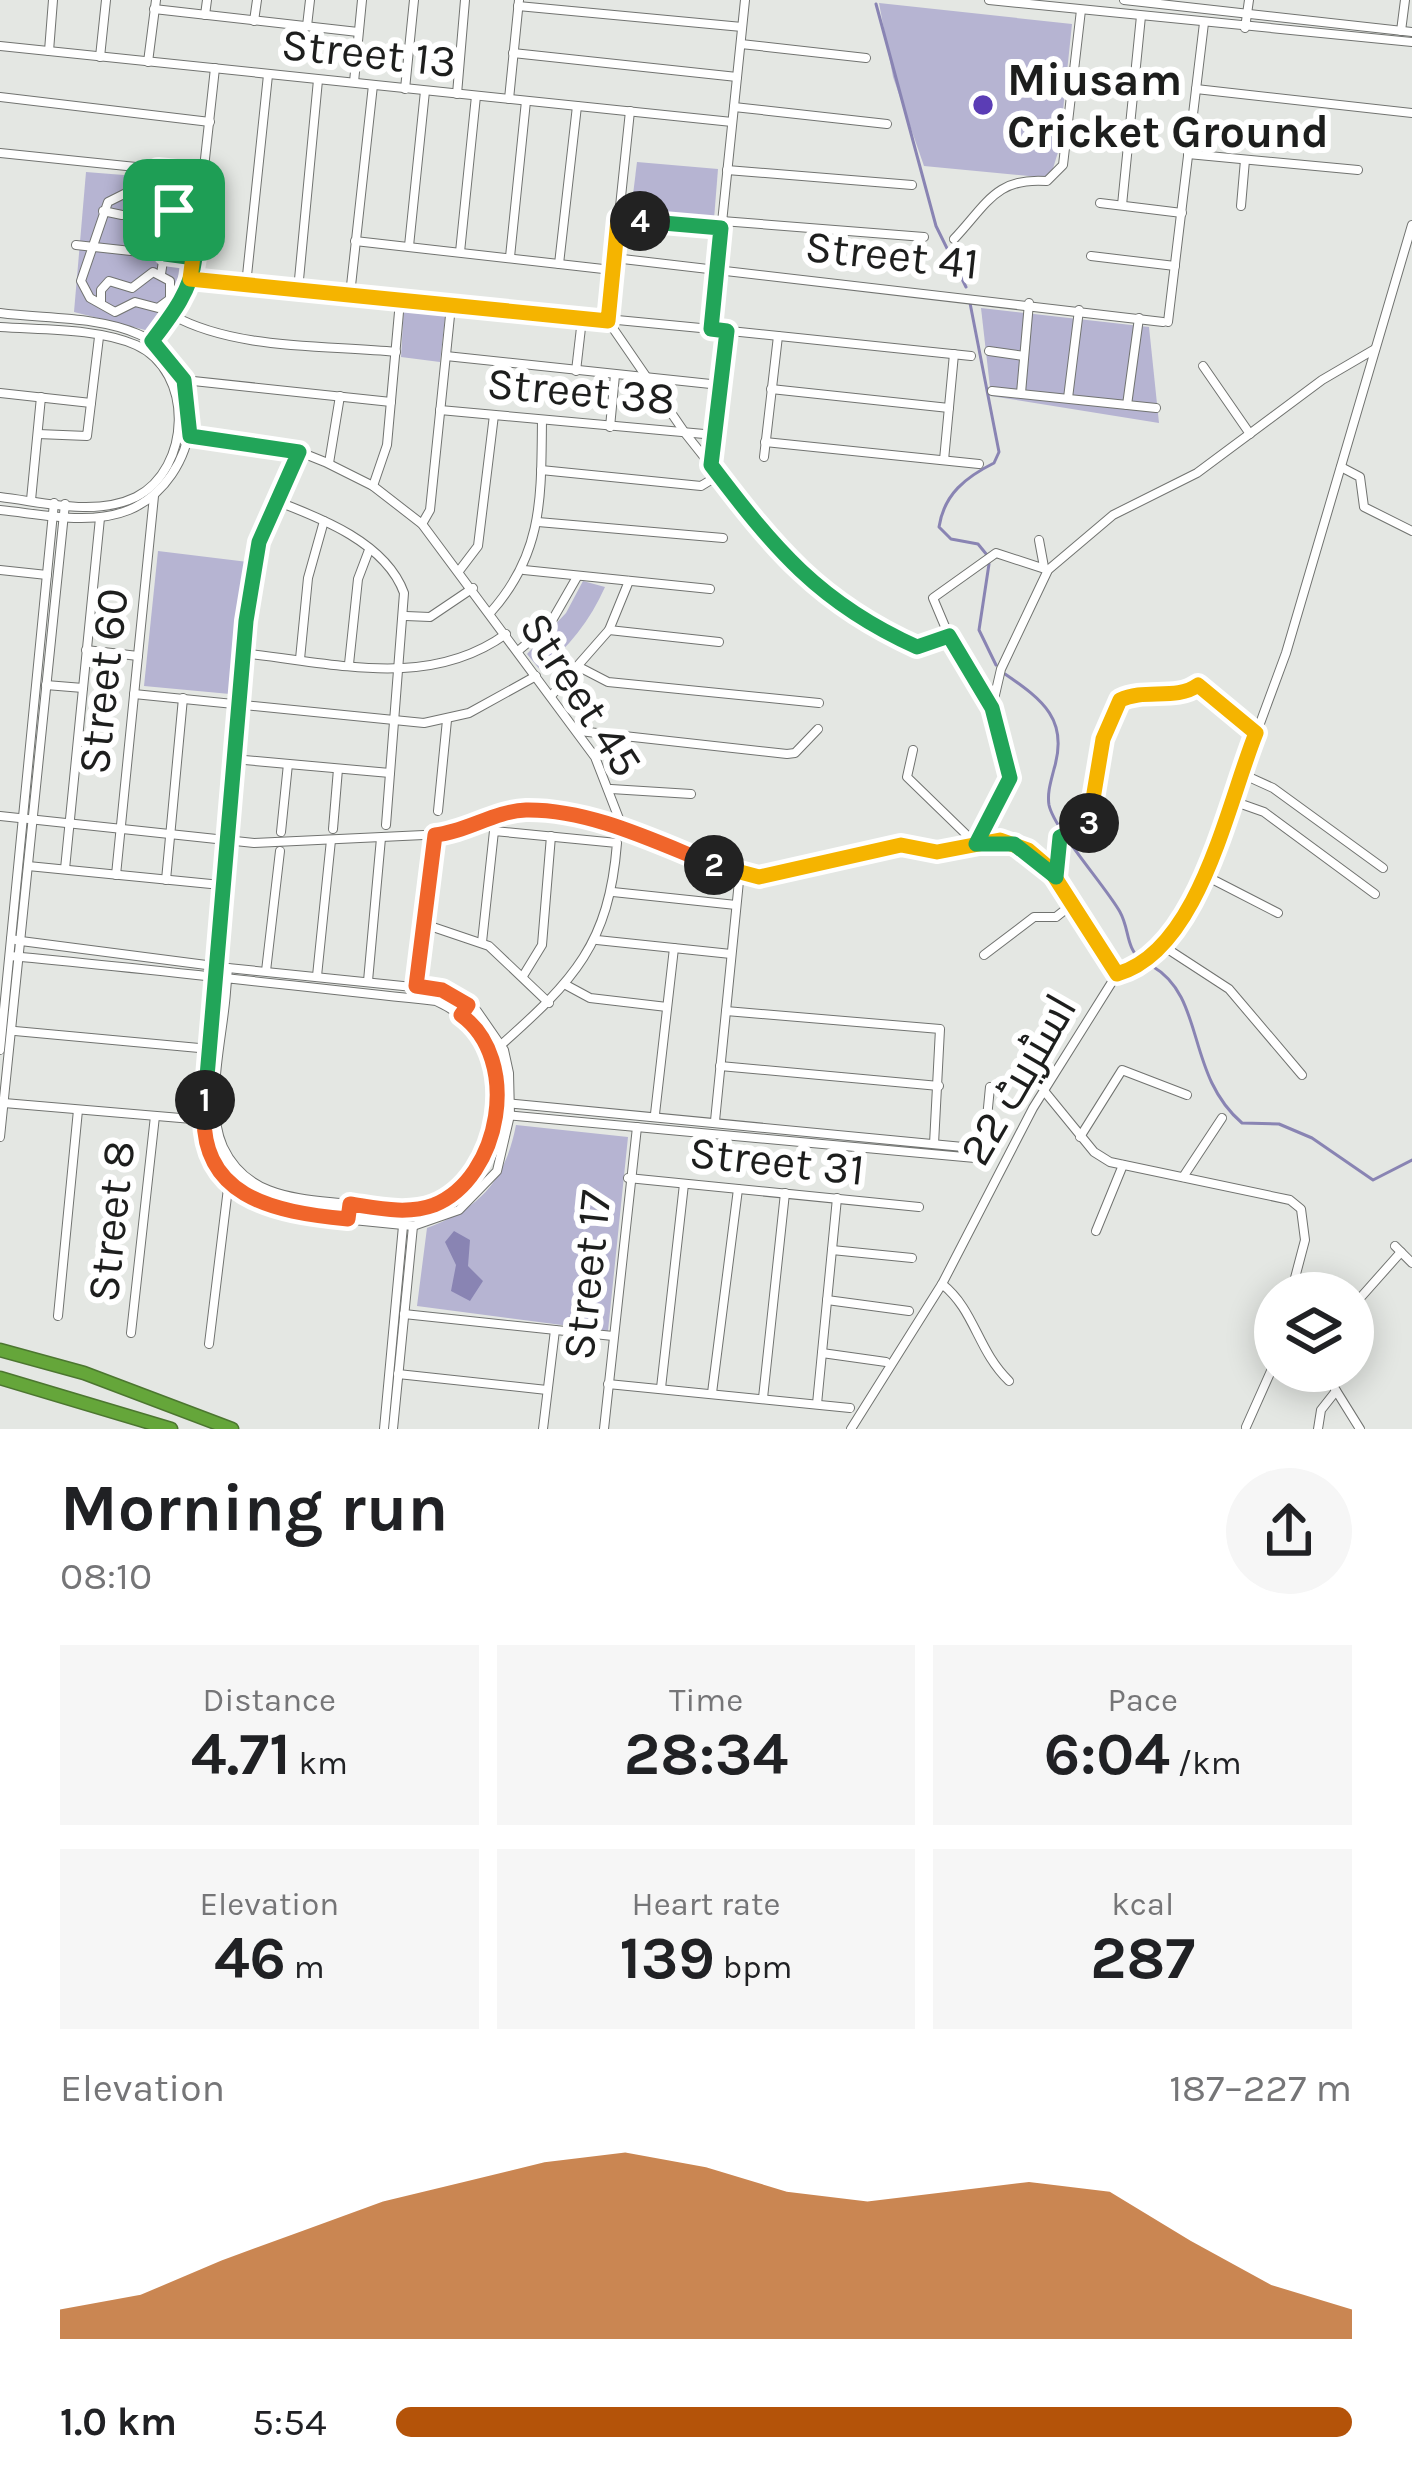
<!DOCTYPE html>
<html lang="en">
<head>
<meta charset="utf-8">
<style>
  :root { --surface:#fff; --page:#f6f6f6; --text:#202124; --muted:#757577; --accent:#b45309 }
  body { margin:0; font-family:Karla,Cairo,sans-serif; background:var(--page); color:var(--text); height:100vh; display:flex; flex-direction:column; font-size:45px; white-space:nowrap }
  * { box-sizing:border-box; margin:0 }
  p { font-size:39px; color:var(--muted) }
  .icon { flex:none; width:66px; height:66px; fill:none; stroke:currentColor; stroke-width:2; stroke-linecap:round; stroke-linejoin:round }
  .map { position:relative; height:1429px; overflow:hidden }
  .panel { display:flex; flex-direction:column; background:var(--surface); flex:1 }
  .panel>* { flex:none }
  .fabs { position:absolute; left:1254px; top:1272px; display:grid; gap:24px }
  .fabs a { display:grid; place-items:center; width:120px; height:120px; border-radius:50%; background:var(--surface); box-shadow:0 6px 30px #0003; font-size:60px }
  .pin { position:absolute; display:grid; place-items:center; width:102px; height:102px; color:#fff; margin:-51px; border-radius:24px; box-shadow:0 6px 18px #0006 }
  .km { position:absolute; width:60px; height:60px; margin:-30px; border-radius:50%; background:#222; color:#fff; font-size:33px; line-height:60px; text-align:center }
  .round { display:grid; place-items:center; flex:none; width:126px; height:126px; border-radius:63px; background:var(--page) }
  .head { display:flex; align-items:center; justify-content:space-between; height:204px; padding:0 60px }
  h1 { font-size:66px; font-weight:700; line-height:90px }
  .stats { display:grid; grid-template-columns:repeat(3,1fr); gap:18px; height:204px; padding:12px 60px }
  .stats div { display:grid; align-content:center; border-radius:0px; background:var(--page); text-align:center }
  .stats b { font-size:60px; font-weight:700 }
  .stats small { font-size:33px; font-weight:400 }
  .stats p { font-size:33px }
  .chart { height:336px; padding:24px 60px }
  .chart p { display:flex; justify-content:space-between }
  .chart svg { width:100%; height:216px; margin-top:12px; fill:var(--accent); opacity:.7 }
  ul { padding:0 60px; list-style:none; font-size:39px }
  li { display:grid; grid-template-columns:192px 144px 1fr; align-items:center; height:90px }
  li i { height:30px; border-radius:15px; background:var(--accent) }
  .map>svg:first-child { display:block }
  .green { fill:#b6b4d2 }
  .water { fill:#8984b3 }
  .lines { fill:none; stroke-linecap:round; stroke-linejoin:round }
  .stream { stroke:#8984b3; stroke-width:3 }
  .minor-casing { stroke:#717370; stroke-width:10 }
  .highway-casing { stroke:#4c7630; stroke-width:15 }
  .minor { stroke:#fff; stroke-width:8 }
  .highway { stroke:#65a63a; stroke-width:12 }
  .split-1-casing { stroke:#fff; stroke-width:24 }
  .split-2-casing { stroke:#fff; stroke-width:24 }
  .split-3-casing { stroke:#fff; stroke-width:24 }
  .split-4-casing { stroke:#fff; stroke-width:24 }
  .split-5-casing { stroke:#fff; stroke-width:24 }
  .split-1 { stroke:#22a559; stroke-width:15 }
  .split-2 { stroke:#f0652b; stroke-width:15 }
  .split-3 { stroke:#f5b400; stroke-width:15 }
  .split-4 { stroke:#22a559; stroke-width:15 }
  .split-5 { stroke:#f5b400; stroke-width:15 }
  .poi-dot { fill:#5b3db5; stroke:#fff; stroke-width:4.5 }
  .labels { text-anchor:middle; stroke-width:12; stroke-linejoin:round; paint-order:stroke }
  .street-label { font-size:45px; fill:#1d1e1d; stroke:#fff }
  .poi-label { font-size:45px; font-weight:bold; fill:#1d1e1d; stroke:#fff; text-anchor:start }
</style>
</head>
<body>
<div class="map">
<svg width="1412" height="1429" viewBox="0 0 1412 1429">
  <rect width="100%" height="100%" fill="#e4e7e3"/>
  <g class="green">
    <polygon points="879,3 1072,24 1059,149 1050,178 924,166 893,77"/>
    <polygon points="637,162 718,169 714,219 631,211"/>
    <polygon points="86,172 199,181 185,283 153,332 74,312"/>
    <polygon points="404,305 446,309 440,362 401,357"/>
    <polygon points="981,308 1149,327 1159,423 991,396"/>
    <polygon points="158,551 248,562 230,694 144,686"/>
    <path d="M583,581L605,587C590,621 569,646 541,671L527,654L566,613Z"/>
    <path d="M516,1125L628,1137L608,1331L417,1306L427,1228C480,1208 505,1181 516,1125Z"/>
  </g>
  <polygon class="water" points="454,1231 470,1240 468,1266 483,1281 470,1301 451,1291 456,1265 445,1242"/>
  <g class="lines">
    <g class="stream">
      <polyline points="876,4 936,226 966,287"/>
      <path d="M970,303L999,452L994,463C966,477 944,494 939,527L951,539L978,544L987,555"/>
      <polyline points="989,564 979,630 996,665"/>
      <path d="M1005,674C1043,700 1069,720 1054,769C1051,781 1047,793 1049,805C1054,829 1106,887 1120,912C1130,930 1125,947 1142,961"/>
      <path d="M1152,966C1206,997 1185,1074 1242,1123L1279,1124L1312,1138L1373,1180L1412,1160"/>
    </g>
    <defs>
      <g id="minor">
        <polyline points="989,0 1412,42"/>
        <polyline points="1124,0 1412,32"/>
        <polyline points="518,6 742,27"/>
        <polyline points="154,9 358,32"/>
        <polyline points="205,15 207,0"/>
        <polyline points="254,21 257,0"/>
        <polyline points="307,26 310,0"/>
        <polyline points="1245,28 1249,0"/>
        <polyline points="1401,31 1405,0"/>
        <polyline points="741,44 866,58"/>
        <polyline points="0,46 732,122"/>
        <polyline points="49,51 53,0"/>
        <polyline points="513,53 737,77"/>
        <polyline points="100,57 106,0"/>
        <polyline points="148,62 156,0"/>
        <polyline points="354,82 362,0"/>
        <polyline points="405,89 414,0"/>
        <polyline points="1196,89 1412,113"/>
        <polyline points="457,94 465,0"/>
        <polyline points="0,97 210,122"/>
        <polyline points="509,99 519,0"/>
        <polyline points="734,107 887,124"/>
        <polyline points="630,111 608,321 685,433 794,570 817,590 917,647 949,636 992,708 1001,669 1048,570 1113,515 1197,473 1322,380 1375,349"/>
        <polyline points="0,153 204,174"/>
        <polyline points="1188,154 1358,170"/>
        <polyline points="158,169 158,201 178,219 166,242 161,274"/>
        <polyline points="727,170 912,185"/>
        <polyline points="1100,203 1182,213"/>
        <polyline points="1122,205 1141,16"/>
        <polyline points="1241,206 1245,160"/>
        <polyline points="103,211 122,215"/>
        <polyline points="618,219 721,228"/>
        <polyline points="722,221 924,237"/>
        <path d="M954,239C987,204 996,177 1047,181L1063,165L1081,10"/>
        <polyline points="355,241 612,270"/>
        <polyline points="76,245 195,258"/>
        <polyline points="409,246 425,91"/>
        <polyline points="460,252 476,96"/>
        <polyline points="1091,256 1175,266"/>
        <polyline points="510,257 526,101"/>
        <polyline points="614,258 1163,322"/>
        <polyline points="559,264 577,106"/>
        <polyline points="191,279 711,329 745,0"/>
        <polyline points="246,285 268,75"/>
        <polyline points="298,290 318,80"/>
        <polyline points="350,295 373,85"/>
        <polyline points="101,303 101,290 109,281 132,288 153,272 170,281 170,299 158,308 135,302 115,312 90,298 81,281 108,202 128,192 156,195"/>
        <path d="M0,313C44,319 97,316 138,334C218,367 200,480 129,510C90,526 41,514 0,510"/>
        <path d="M172,315C235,350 325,345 396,352"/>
        <polyline points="1168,322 1204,23"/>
        <path d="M0,327C42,330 97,328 136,345C195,372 191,469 136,497C95,517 43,502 0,497"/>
        <polyline points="711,329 971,356"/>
        <polyline points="150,344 189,286 193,268 215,68"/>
        <polyline points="989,351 1024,356"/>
        <polyline points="446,356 720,385"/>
        <polyline points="1203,366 1250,434"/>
        <polyline points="576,371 582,319"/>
        <polyline points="184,380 391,402"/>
        <polyline points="771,389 949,408"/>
        <polyline points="992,391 1156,408"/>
        <polyline points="0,393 91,403"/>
        <polyline points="1021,393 1029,303"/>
        <polyline points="1068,398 1079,310"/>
        <polyline points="1127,405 1139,318"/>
        <polyline points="440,410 715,435"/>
        <polyline points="610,427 615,375"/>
        <polyline points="38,434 87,436 99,337"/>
        <polyline points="178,435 300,452 325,462 373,486 422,524 595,757 623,829 735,874 759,877 901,845 936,852 1000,840 1028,850 1049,868 1117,974"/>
        <polyline points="765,442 979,464"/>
        <polyline points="764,457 778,336"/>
        <polyline points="944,460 954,354"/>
        <polyline points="329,463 340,396"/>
        <polyline points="711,463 727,331"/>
        <polyline points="1341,467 1360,477 1364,507 1412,531"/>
        <polyline points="541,470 701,486 719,475"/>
        <polyline points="373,486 387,445 400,301"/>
        <polyline points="31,500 41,397"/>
        <path d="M276,501C321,518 386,543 404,593L386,825"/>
        <polyline points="538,522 723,538"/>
        <polyline points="422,524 430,510 451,306"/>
        <polyline points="1039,540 1044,567"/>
        <polyline points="0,570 47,575"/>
        <polyline points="524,570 710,589"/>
        <polyline points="459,571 478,546 494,415"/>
        <path d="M490,613C544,553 541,496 542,420"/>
        <polyline points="406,616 430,617 473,588"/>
        <polyline points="609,630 719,642"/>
        <polyline points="949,636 933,598 996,553 1048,570"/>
        <polyline points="86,650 138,656"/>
        <polyline points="518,651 550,624 577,577"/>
        <path d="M241,653C331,662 427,691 506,634"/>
        <polyline points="300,659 308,578 324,521"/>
        <polyline points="349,664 358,579 369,550"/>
        <polyline points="581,668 608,682 819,703"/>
        <polyline points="46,685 83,688"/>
        <polyline points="134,694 424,723 469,713 536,676"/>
        <polyline points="551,696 609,630 629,581"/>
        <polyline points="579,731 787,754 795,753 818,729"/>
        <polyline points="913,750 907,777 976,844 1011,778 1007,747 992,708"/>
        <polyline points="233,759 390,773"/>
        <polyline points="1240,773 1273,788 1383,868"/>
        <polyline points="611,789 691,794"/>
        <polyline points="1230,800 1264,812 1375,894"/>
        <polyline points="438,811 447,720"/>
        <polyline points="0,816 254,843 445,834 524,810 623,829"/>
        <polyline points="333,829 338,769"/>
        <polyline points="281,832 288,764"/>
        <polyline points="28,866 221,885"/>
        <polyline points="65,869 100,518"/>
        <polyline points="116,875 154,496"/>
        <polyline points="1204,875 1278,913"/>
        <path d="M1056,876L1060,837L1094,817L1103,739L1120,700C1144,688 1177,701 1198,685L1256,733"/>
        <polyline points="166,880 183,698"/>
        <polyline points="613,892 736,905"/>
        <polyline points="424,924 489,946 549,1003"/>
        <polyline points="11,939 21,941 214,966 228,968 442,990 477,1011 504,1050 509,1073 510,1115 497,1171 459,1210 413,1226 283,1213 252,1202 229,1179 207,1133 214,966 246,621 259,542 300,452"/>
        <polyline points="597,940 731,954"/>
        <path d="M482,942L494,831L617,843C609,944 574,980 501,1045"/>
        <polyline points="1163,946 1229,989 1302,1075"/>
        <polyline points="984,955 1034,917 1056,917 1075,902"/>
        <path d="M10,956C152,969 294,986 436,1001C473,1018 494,1044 494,1086C496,1204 442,1215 340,1203C293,1198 246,1196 223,1147C204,1105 223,1037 226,992L228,968"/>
        <polyline points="266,971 280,851"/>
        <polyline points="317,976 331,840"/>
        <polyline points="523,976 542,945 551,836"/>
        <polyline points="368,981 381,838"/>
        <polyline points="416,985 435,835"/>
        <polyline points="566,985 590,998 667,1007"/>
        <polyline points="726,1011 940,1029 934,1144"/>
        <polyline points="15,1031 210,1049"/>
        <polyline points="0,1050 54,503"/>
        <polyline points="720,1066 939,1086"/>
        <polyline points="1045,1092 1094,1152 1110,1162 1290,1200 1301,1209 1305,1240 1291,1293"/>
        <polyline points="4,1103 204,1120"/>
        <polyline points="494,1114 986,1159 984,1149 494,1102"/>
        <polyline points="655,1114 674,948"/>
        <polyline points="715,1121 739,881"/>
        <polyline points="0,1137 65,504"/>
        <polyline points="1080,1137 1122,1070 1187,1095"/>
        <polyline points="984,1149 990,1087"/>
        <polyline points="1183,1177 1222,1118"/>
        <polyline points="628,1178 919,1207"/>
        <polyline points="1096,1231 1123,1165"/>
        <polyline points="1395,1246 1412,1263"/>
        <polyline points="832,1250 912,1258"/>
        <path d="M942,1284C975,1310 977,1350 1009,1381"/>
        <polyline points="827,1300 909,1311"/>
        <polyline points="1353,1306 1401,1252"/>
        <polyline points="404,1314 613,1336"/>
        <polyline points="58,1316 78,1110"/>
        <polyline points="131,1333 155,1116"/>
        <polyline points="209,1344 229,1180"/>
        <polyline points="822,1353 886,1362"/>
        <polyline points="1339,1371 1332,1384 1360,1429"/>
        <polyline points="398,1374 547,1390"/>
        <polyline points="608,1384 850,1408"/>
        <polyline points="661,1388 684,1184"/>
        <polyline points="712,1393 738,1189"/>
        <polyline points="763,1398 785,1193"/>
        <polyline points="817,1404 837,1198"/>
        <polyline points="1246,1427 1275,1362"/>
        <polyline points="384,1429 403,1226"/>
        <polyline points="393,1429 413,1226"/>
        <polyline points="543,1429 555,1330"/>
        <polyline points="604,1429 637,1127"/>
        <polyline points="851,1429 942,1284 1033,1108 1117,974 1133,969 1163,946 1204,875 1286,653 1412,225"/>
        <polyline points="1318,1429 1321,1410 1336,1391"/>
      </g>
      <g id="highway">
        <polyline points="0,1350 84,1373 232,1429"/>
        <polyline points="0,1378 171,1429"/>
      </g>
    </defs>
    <use href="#minor" class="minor-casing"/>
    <use href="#highway" class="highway-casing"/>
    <use href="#minor" class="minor"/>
    <use href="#highway" class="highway"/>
  </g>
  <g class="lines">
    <defs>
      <path id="split-1" d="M174,210L178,227L166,242L165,254L195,258C191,291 171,316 152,341L184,380L190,436L299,452L259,542L246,621L205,1100"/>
      <path id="split-2" d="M205,1100C194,1198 274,1212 348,1219L350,1204C377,1208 407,1215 434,1205C501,1178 522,1059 461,1015L468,1005L442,990L416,986L435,835C466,832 495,811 526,810C590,809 656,842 714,865"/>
      <path id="split-3" d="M714,865L759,877L901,845L937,852L1000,840L1028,850L1049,868L1117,974C1199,951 1227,805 1256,733L1198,685C1176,701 1145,688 1120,700L1103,739L1089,823"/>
      <path id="split-4" d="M640,221L721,228L711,329L727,331L711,465C774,548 819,603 917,647L949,636L992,708L1010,778L976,844H1014L1056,877L1060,837L1089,823"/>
      <polyline id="split-5" points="174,210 157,197 158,169 204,174 190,279 608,321 618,219 640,221"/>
    </defs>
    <use href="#split-1" class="split-1-casing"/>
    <use href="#split-2" class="split-2-casing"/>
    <use href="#split-3" class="split-3-casing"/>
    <use href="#split-4" class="split-4-casing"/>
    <use href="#split-5" class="split-5-casing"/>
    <use href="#split-1" class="split-1"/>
    <use href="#split-2" class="split-2"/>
    <use href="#split-3" class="split-3"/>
    <use href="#split-4" class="split-4"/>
    <use href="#split-5" class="split-5"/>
  </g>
  <circle class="poi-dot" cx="983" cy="105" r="12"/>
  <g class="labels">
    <g class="street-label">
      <text transform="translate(369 52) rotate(6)" y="16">Street 13</text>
      <text transform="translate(892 254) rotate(6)" y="16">Street 41</text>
      <text transform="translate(581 390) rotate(5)" y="16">Street 38</text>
      <text transform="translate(102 681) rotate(-84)" y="16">Street 60</text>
      <text transform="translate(582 694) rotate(57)" y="16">Street 45</text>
      <text transform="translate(1017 1079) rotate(-60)" y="16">اسٹریٹ 22</text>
      <text transform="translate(777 1160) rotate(6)" y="16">Street 31</text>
      <text transform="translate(110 1221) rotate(-84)" y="16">Street 8</text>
      <text transform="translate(586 1275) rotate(-84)" y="16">Street 17</text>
    </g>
    <g class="poi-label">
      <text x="1007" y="95">Miusam<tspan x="1007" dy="52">Cricket Ground</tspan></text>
    </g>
  </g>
</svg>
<div class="fabs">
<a><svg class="icon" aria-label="layers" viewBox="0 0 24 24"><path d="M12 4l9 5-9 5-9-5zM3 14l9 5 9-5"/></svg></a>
</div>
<div class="pin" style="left:174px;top:210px;background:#1e9e55"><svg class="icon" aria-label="arrive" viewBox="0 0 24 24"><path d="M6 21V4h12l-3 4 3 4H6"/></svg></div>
<b class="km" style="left:205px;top:1100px">1</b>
<b class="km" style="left:714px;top:865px">2</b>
<b class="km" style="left:1089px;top:823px">3</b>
<b class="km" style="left:640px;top:221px">4</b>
</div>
<section class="panel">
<div class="head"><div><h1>Morning run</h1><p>08:10</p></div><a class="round"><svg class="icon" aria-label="share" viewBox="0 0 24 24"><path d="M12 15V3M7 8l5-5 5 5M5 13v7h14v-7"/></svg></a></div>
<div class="stats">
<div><p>Distance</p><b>4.71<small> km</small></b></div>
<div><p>Time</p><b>28:34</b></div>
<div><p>Pace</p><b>6:04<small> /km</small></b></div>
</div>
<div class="stats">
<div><p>Elevation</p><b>46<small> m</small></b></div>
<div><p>Heart rate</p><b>139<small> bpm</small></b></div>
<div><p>kcal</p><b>287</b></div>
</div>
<div class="chart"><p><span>Elevation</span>187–227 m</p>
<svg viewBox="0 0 160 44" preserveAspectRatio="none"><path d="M0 44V38L10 35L20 28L30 22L40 16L50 12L60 8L70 6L80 9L90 14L100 16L110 14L120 12L130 14L140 24L150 33L160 38V44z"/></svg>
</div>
<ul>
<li><b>1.0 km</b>5:54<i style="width:100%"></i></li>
</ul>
</section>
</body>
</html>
